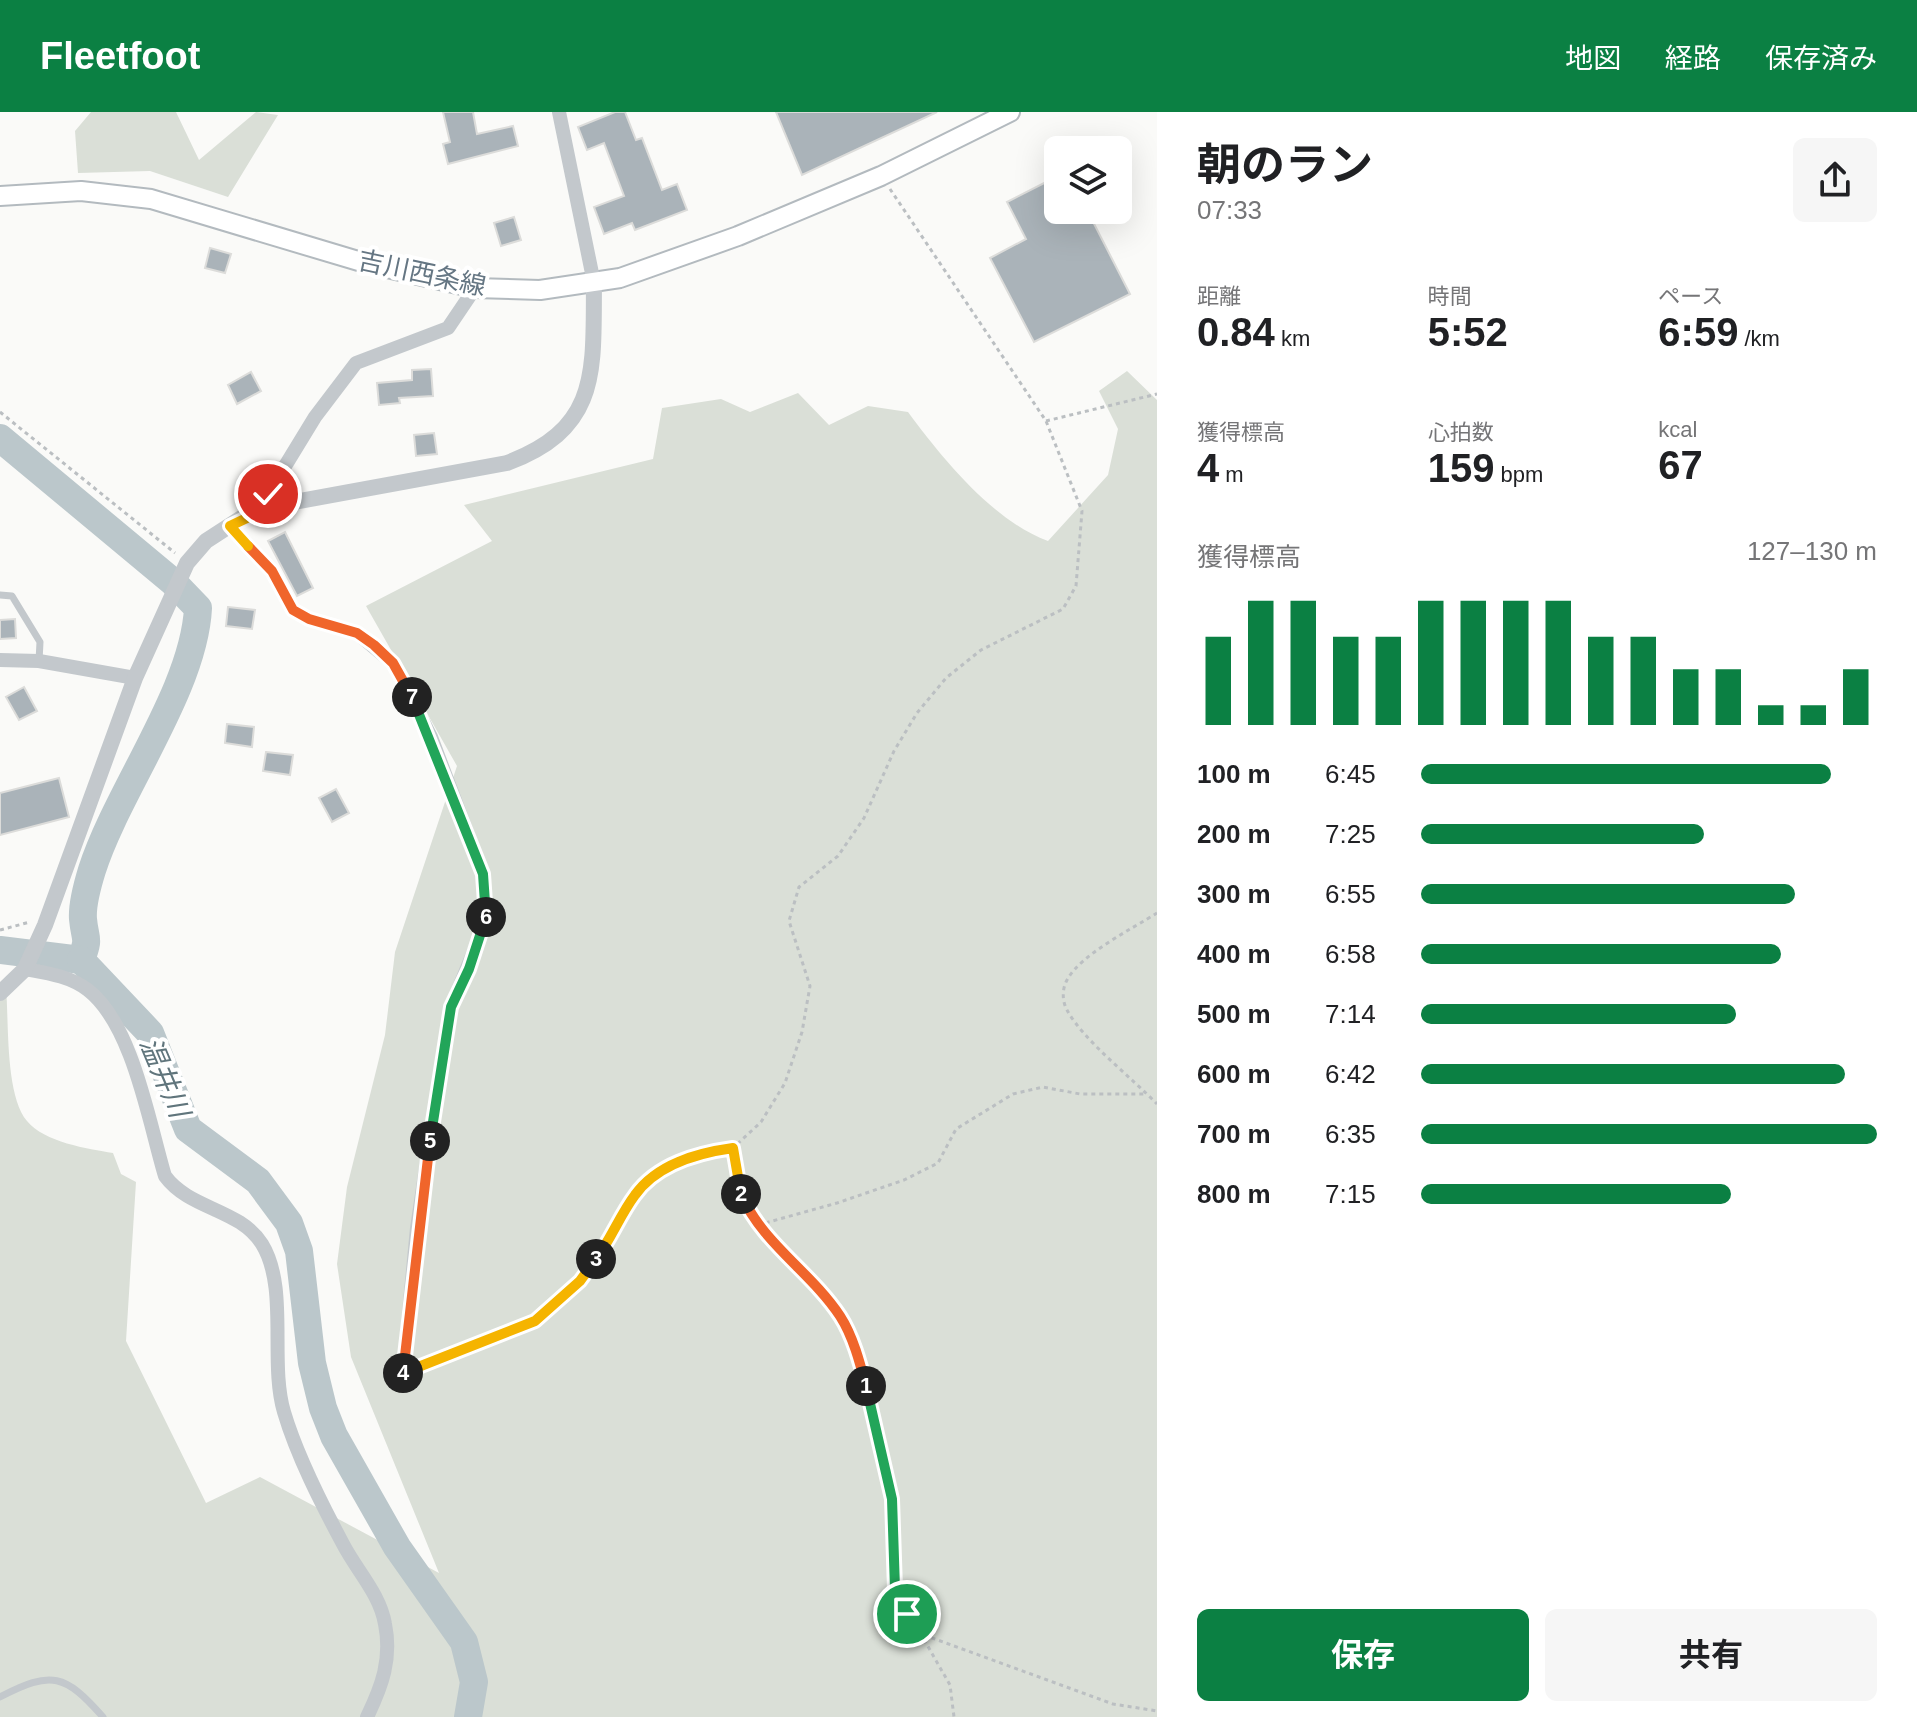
<!DOCTYPE html>
<html lang="ja">
<head>
<meta charset="utf-8">
<style>
  :root { --surface:#fff; --page:#f6f6f6; --text:#202124; --muted:#757577; --accent:#0b8043 }
  body { margin:0; font-family:Helvetica,"Noto Sans JP",sans-serif; background:var(--page); color:var(--text); height:100vh; display:flex; flex-direction:column; font-size:30px; white-space:nowrap }
  * { box-sizing:border-box; margin:0 }
  p { font-size:26px; color:var(--muted) }
  .icon { flex:none; width:44px; height:44px; fill:none; stroke:currentColor; stroke-width:2; stroke-linecap:round; stroke-linejoin:round }
  .map { position:relative; flex:1; overflow:hidden }
  .side { display:flex; flex-direction:column; background:var(--surface); width:760px }
  .side>* { flex:none }
  .tools { position:absolute; left:1044px; top:24px; display:grid; gap:16px }
  .tools a { display:grid; place-items:center; width:88px; height:88px; border-radius:12px; background:var(--surface); box-shadow:0 8px 32px #0002; font-size:40px }
  .pin { position:absolute; display:grid; place-items:center; width:68px; height:68px; color:#fff; margin:-34px; border:4px solid #fff; border-radius:50%; box-shadow:0 2px 8px #0007 }
  .km { position:absolute; width:40px; height:40px; margin:-20px; border-radius:50%; background:#222; color:#fff; font-size:22px; line-height:40px; text-align:center }
  .round { display:grid; place-items:center; flex:none; width:84px; height:84px; border-radius:12px; background:var(--page) }
  .overview { display:flex; align-items:center; justify-content:space-between; height:136px; padding:0 40px }
  h1 { font-size:44px; font-weight:700; line-height:60px }
  .stats { display:grid; grid-template-columns:repeat(3,1fr); gap:12px; height:136px; padding:8px 40px }
  .stats div { display:grid; align-content:center }
  .stats b { font-size:40px; font-weight:700 }
  .stats small { font-size:22px; font-weight:400 }
  .stats p { font-size:22px }
  .chart { height:224px; padding:16px 40px }
  .chart p { display:flex; justify-content:space-between }
  .chart svg { width:100%; height:144px; margin-top:8px; stroke:var(--accent); stroke-width:6 }
  .primary-button { display:flex; gap:16px; margin-top:auto; padding:16px 40px }
  .primary-button a { flex:1; height:92px; border-radius:12px; background:var(--accent); color:#fff; font-size:32px; font-weight:700; line-height:92px; text-align:center }
  .primary-button a+a { background:var(--page); color:var(--text) }
  ul { padding:0 40px; list-style:none; font-size:26px }
  li { display:grid; grid-template-columns:128px 96px 1fr; align-items:center; height:60px }
  li i { height:20px; border-radius:10px; background:var(--accent) }
  header { display:flex; align-items:center; gap:48px; box-sizing:border-box; height:112px; padding:0 40px; background:var(--accent); color:#fff }
  header strong { font-size:38px }
  nav { display:flex; gap:44px; margin-inline-start:auto; font-size:28px }
  main { display:flex; flex:1; min-height:0 }
  .map>svg:first-child { display:block }
  .green { fill:#dadfd7 }
  .lines { fill:none; stroke-linecap:round; stroke-linejoin:round }
  .river { stroke:#bbc7cb; stroke-width:28 }
  .building { fill:#aab3b9; stroke:#dcdcda; stroke-width:2 }
  .secondary-casing { stroke:#b3babf; stroke-width:22 }
  .path { stroke:#bbbfc2; stroke-width:3; stroke-dasharray:4 4; stroke-linecap:butt }
  .service { stroke:#c3c8cc; stroke-width:7 }
  .minor { stroke:#c3c8cc; stroke-width:14 }
  .tertiary { stroke:#c3c8cc; stroke-width:16 }
  .secondary { stroke:#fff; stroke-width:18 }
  .split-1-casing { stroke:#fff; stroke-width:16 }
  .split-2-casing { stroke:#fff; stroke-width:16 }
  .split-3-casing { stroke:#fff; stroke-width:16 }
  .split-4-casing { stroke:#fff; stroke-width:16 }
  .split-5-casing { stroke:#fff; stroke-width:16 }
  .split-6-casing { stroke:#fff; stroke-width:16 }
  .split-7-casing { stroke:#fff; stroke-width:16 }
  .split-8-casing { stroke:#fff; stroke-width:16 }
  .split-9-casing { stroke:#fff; stroke-width:16 }
  .split-1 { stroke:#22a559; stroke-width:10 }
  .split-2 { stroke:#f0652b; stroke-width:10 }
  .split-3 { stroke:#f5b400; stroke-width:10 }
  .split-4 { stroke:#f5b400; stroke-width:10 }
  .split-5 { stroke:#f0652b; stroke-width:10 }
  .split-6 { stroke:#22a559; stroke-width:10 }
  .split-7 { stroke:#22a559; stroke-width:10 }
  .split-8 { stroke:#f0652b; stroke-width:10 }
  .split-9 { stroke:#f5b400; stroke-width:10 }
  .labels { text-anchor:middle; stroke-width:8; stroke-linejoin:round; paint-order:stroke }
  .street-label { font-size:26px; fill:#657683; stroke:#fff }
  .water-label { font-size:28px; font-style:italic; fill:#60757c; stroke:#fff }
</style>
</head>
<body>
<header>
<strong>Fleetfoot</strong>
<nav><a>地図</a><a>経路</a><a>保存済み</a></nav>
</header>
<main>
<div class="map">
<svg width="1157" height="1605" viewBox="0 0 1157 1605">
  <rect width="100%" height="100%" fill="#fafaf8"/>
  <g class="green">
    <polygon points="91,0 176,0 199,48 256,0 278,3 228,85 150,59 78,61 75,19"/>
    <path d="M1127,259L1157,288V1605H0V874L6,876C9,910 5,983 27,1009C44,1030 88,1037 113,1041L121,1062L136,1070L126,1229L206,1391L260,1365L439,1461L351,1245L337,1152L347,1075L385,923L395,840L457,654L366,494L492,429L464,393L653,347L662,296L721,287L750,300L798,281L829,313L868,294L908,300C942,346 993,409 1048,429L1108,363L1118,317L1099,279Z"/>
  </g>
  <g class="lines">
    <g class="river">
      <path d="M0,326L173,470L198,496C194,578 117,679 92,758C88,771 82,794 83,807C85,829 90,824 81,848"/>
      <polyline points="0,838 81,848"/>
      <polyline points="81,848 150,921 188,1017 258,1069 289,1111 299,1139 312,1251 323,1296 334,1324 397,1435 464,1530 474,1570 468,1605"/>
    </g>
  </g>
  <g class="building">
    <polygon points="443,0 473,0 477,22 513,14 518,34 448,52 443,32 450,30"/>
    <polygon points="615,0 625,0 636,28 642,26 662,78 677,72 687,98 635,118 632,111 604,122 594,95 624,84 604,31 587,38 578,15"/>
    <polygon points="776,0 937,0 802,63"/>
    <polygon points="1058,64 1058,98 1087,98 1130,182 1034,230 990,146 1026,127 1007,90"/>
    <polygon points="514,105 521,128 501,134 494,111"/>
    <polygon points="210,136 231,142 225,161 205,156"/>
    <polygon points="431,257 433,284 399,286 400,291 379,293 377,271 412,268 412,258"/>
    <polygon points="251,260 261,279 237,292 228,273"/>
    <polygon points="434,321 437,342 416,344 414,323"/>
    <polygon points="285,420 313,476 297,484 268,429"/>
    <polygon points="228,495 255,498 252,517 226,514"/>
    <polygon points="15,507 16,526 0,527 0,508"/>
    <polygon points="24,575 37,599 19,608 6,585"/>
    <polygon points="227,612 254,615 252,635 225,631"/>
    <polygon points="266,640 293,643 290,663 263,659"/>
    <polygon points="59,666 69,705 0,723 0,681"/>
    <polygon points="336,677 349,701 332,710 319,686"/>
  </g>
  <g class="lines">
    <defs>
      <polyline id="secondary" points="0,84 81,79 151,87 365,151 475,176 540,178 620,166 738,124 881,64 1010,0"/>
    </defs>
    <use href="#secondary" class="secondary-casing"/>
    <g class="path">
      <polyline points="0,300 175,441"/>
      <polyline points="1046,309 1157,282"/>
      <path d="M1157,801C1132,817 1081,842 1067,868C1062,877 1062,889 1067,898C1083,928 1132,966 1157,992"/>
      <polyline points="0,818 30,810"/>
      <polyline points="733,1036 736,1066 758,1113 840,1203 860,1250 892,1387 895,1477 950,1573 954,1605"/>
      <polyline points="758,1113 837,1091 904,1068 938,1051 956,1017 1013,982 1043,975 1080,982 1147,982"/>
      <polyline points="417,1257 469,1233 535,1209 580,1169 615,1120 635,1082 664,1058 698,1041 733,1036 761,1010 785,971 802,920 810,874 789,809 799,775 838,744 864,706 894,639 917,601 946,566 981,538 1063,497 1076,474 1082,399 1046,309 890,77"/>
      <polyline points="924,1523 1113,1592 1157,1599"/>
    </g>
    <g class="service">
      <polyline points="0,483 12,484 40,530 39,549"/>
      <path d="M0,1585C52,1558 65,1562 103,1605"/>
    </g>
    <g class="minor">
      <polyline points="559,0 594,171"/>
      <polyline points="272,394 268,382 315,305 356,251 448,216 475,176"/>
      <polyline points="230,414 272,459 293,498 309,507 357,521 393,551 431,625 483,762 486,810 451,895 433,1008 417,1116 403,1264"/>
      <polyline points="0,548 39,549 135,566"/>
      <path d="M25,857C47,861 70,864 88,878C133,913 149,1011 165,1064C190,1098 239,1096 262,1132C289,1176 269,1250 284,1300C297,1344 321,1391 343,1432C357,1459 380,1482 385,1512C392,1547 382,1574 367,1605"/>
    </g>
    <path class="tertiary" d="M0,881L25,857L45,813L135,566L187,451L206,429L243,405L272,394L507,351C601,316 593,258 594,171"/>
    <use href="#secondary" class="secondary"/>
  </g>
  <g class="lines">
    <defs>
      <polyline id="split-1" points="866,1274 892,1387 895,1477 907,1502"/>
      <path id="split-2" d="M741,1082C762,1131 811,1160 840,1204C853,1224 860,1251 866,1274"/>
      <path id="split-3" d="M596,1147C611,1127 620,1103 635,1083C657,1052 697,1041 733,1036L741,1082"/>
      <polyline id="split-4" points="403,1261 535,1209 580,1169 596,1147"/>
      <polyline id="split-5" points="403,1261 430,1029"/>
      <polyline id="split-6" points="430,1029 451,895 469,857 486,805"/>
      <polyline id="split-7" points="412,585 483,762 486,805"/>
      <polyline id="split-8" points="248,434 272,459 293,498 309,507 357,521 374,533 393,551 412,585"/>
      <polyline id="split-9" points="248,434 230,414 272,394 268,382"/>
    </defs>
    <use href="#split-1" class="split-1-casing"/>
    <use href="#split-2" class="split-2-casing"/>
    <use href="#split-3" class="split-3-casing"/>
    <use href="#split-4" class="split-4-casing"/>
    <use href="#split-5" class="split-5-casing"/>
    <use href="#split-6" class="split-6-casing"/>
    <use href="#split-7" class="split-7-casing"/>
    <use href="#split-8" class="split-8-casing"/>
    <use href="#split-9" class="split-9-casing"/>
    <use href="#split-1" class="split-1"/>
    <use href="#split-2" class="split-2"/>
    <use href="#split-3" class="split-3"/>
    <use href="#split-4" class="split-4"/>
    <use href="#split-5" class="split-5"/>
    <use href="#split-6" class="split-6"/>
    <use href="#split-7" class="split-7"/>
    <use href="#split-8" class="split-8"/>
    <use href="#split-9" class="split-9"/>
  </g>
  <g class="labels">
    <g class="street-label">
      <text transform="translate(422 161) rotate(12)" y="9">吉川西条線</text>
    </g>
    <g class="water-label">
      <text transform="translate(165 965) rotate(67)" y="10">温井川</text>
    </g>
  </g>
</svg>
<div class="tools">
<a><svg class="icon" aria-label="layers" viewBox="0 0 24 24"><path d="M12 4l9 5-9 5-9-5zM3 14l9 5 9-5"/></svg></a>
</div>
<div class="pin" style="left:907px;top:1502px;background:#1e9e55"><svg class="icon" aria-label="arrive" viewBox="0 0 24 24"><path d="M6 21V4h12l-3 4 3 4H6"/></svg></div>
<div class="pin" style="left:268px;top:382px;background:#d93025"><svg class="icon" aria-label="check" viewBox="0 0 24 24"><path d="M5 12l5 5 9-10"/></svg></div>
<b class="km" style="left:866px;top:1274px">1</b>
<b class="km" style="left:741px;top:1082px">2</b>
<b class="km" style="left:596px;top:1147px">3</b>
<b class="km" style="left:403px;top:1261px">4</b>
<b class="km" style="left:430px;top:1029px">5</b>
<b class="km" style="left:486px;top:805px">6</b>
<b class="km" style="left:412px;top:585px">7</b>
</div>
<section class="side">
<div class="overview"><div><h1>朝のラン</h1><p>07:33</p></div><a class="round"><svg class="icon" aria-label="share" viewBox="0 0 24 24"><path d="M12 15V3M7 8l5-5 5 5M5 13v7h14v-7"/></svg></a></div>
<div class="stats">
<div><p>距離</p><b>0.84<small> km</small></b></div>
<div><p>時間</p><b>5:52</b></div>
<div><p>ペース</p><b>6:59<small> /km</small></b></div>
</div>
<div class="stats">
<div><p>獲得標高</p><b>4<small> m</small></b></div>
<div><p>心拍数</p><b>159<small> bpm</small></b></div>
<div><p>kcal</p><b>67</b></div>
</div>
<div class="chart"><p><span>獲得標高</span>127–130 m</p>
<svg viewBox="0 0 160 44" preserveAspectRatio="none"><path d="M5 44V17M15 44V6M25 44V6M35 44V17M45 44V17M55 44V6M65 44V6M75 44V6M85 44V6M95 44V17M105 44V17M115 44V27M125 44V27M135 44V38M145 44V38M155 44V27"/></svg>
</div>
<ul>
<li><b>100 m</b>6:45<i style="width:90%"></i></li>
<li><b>200 m</b>7:25<i style="width:62%"></i></li>
<li><b>300 m</b>6:55<i style="width:82%"></i></li>
<li><b>400 m</b>6:58<i style="width:79%"></i></li>
<li><b>500 m</b>7:14<i style="width:69%"></i></li>
<li><b>600 m</b>6:42<i style="width:93%"></i></li>
<li><b>700 m</b>6:35<i style="width:100%"></i></li>
<li><b>800 m</b>7:15<i style="width:68%"></i></li>
</ul>
<div class="primary-button"><a>保存</a><a>共有</a></div>
</section>
</main>
</body>
</html>
